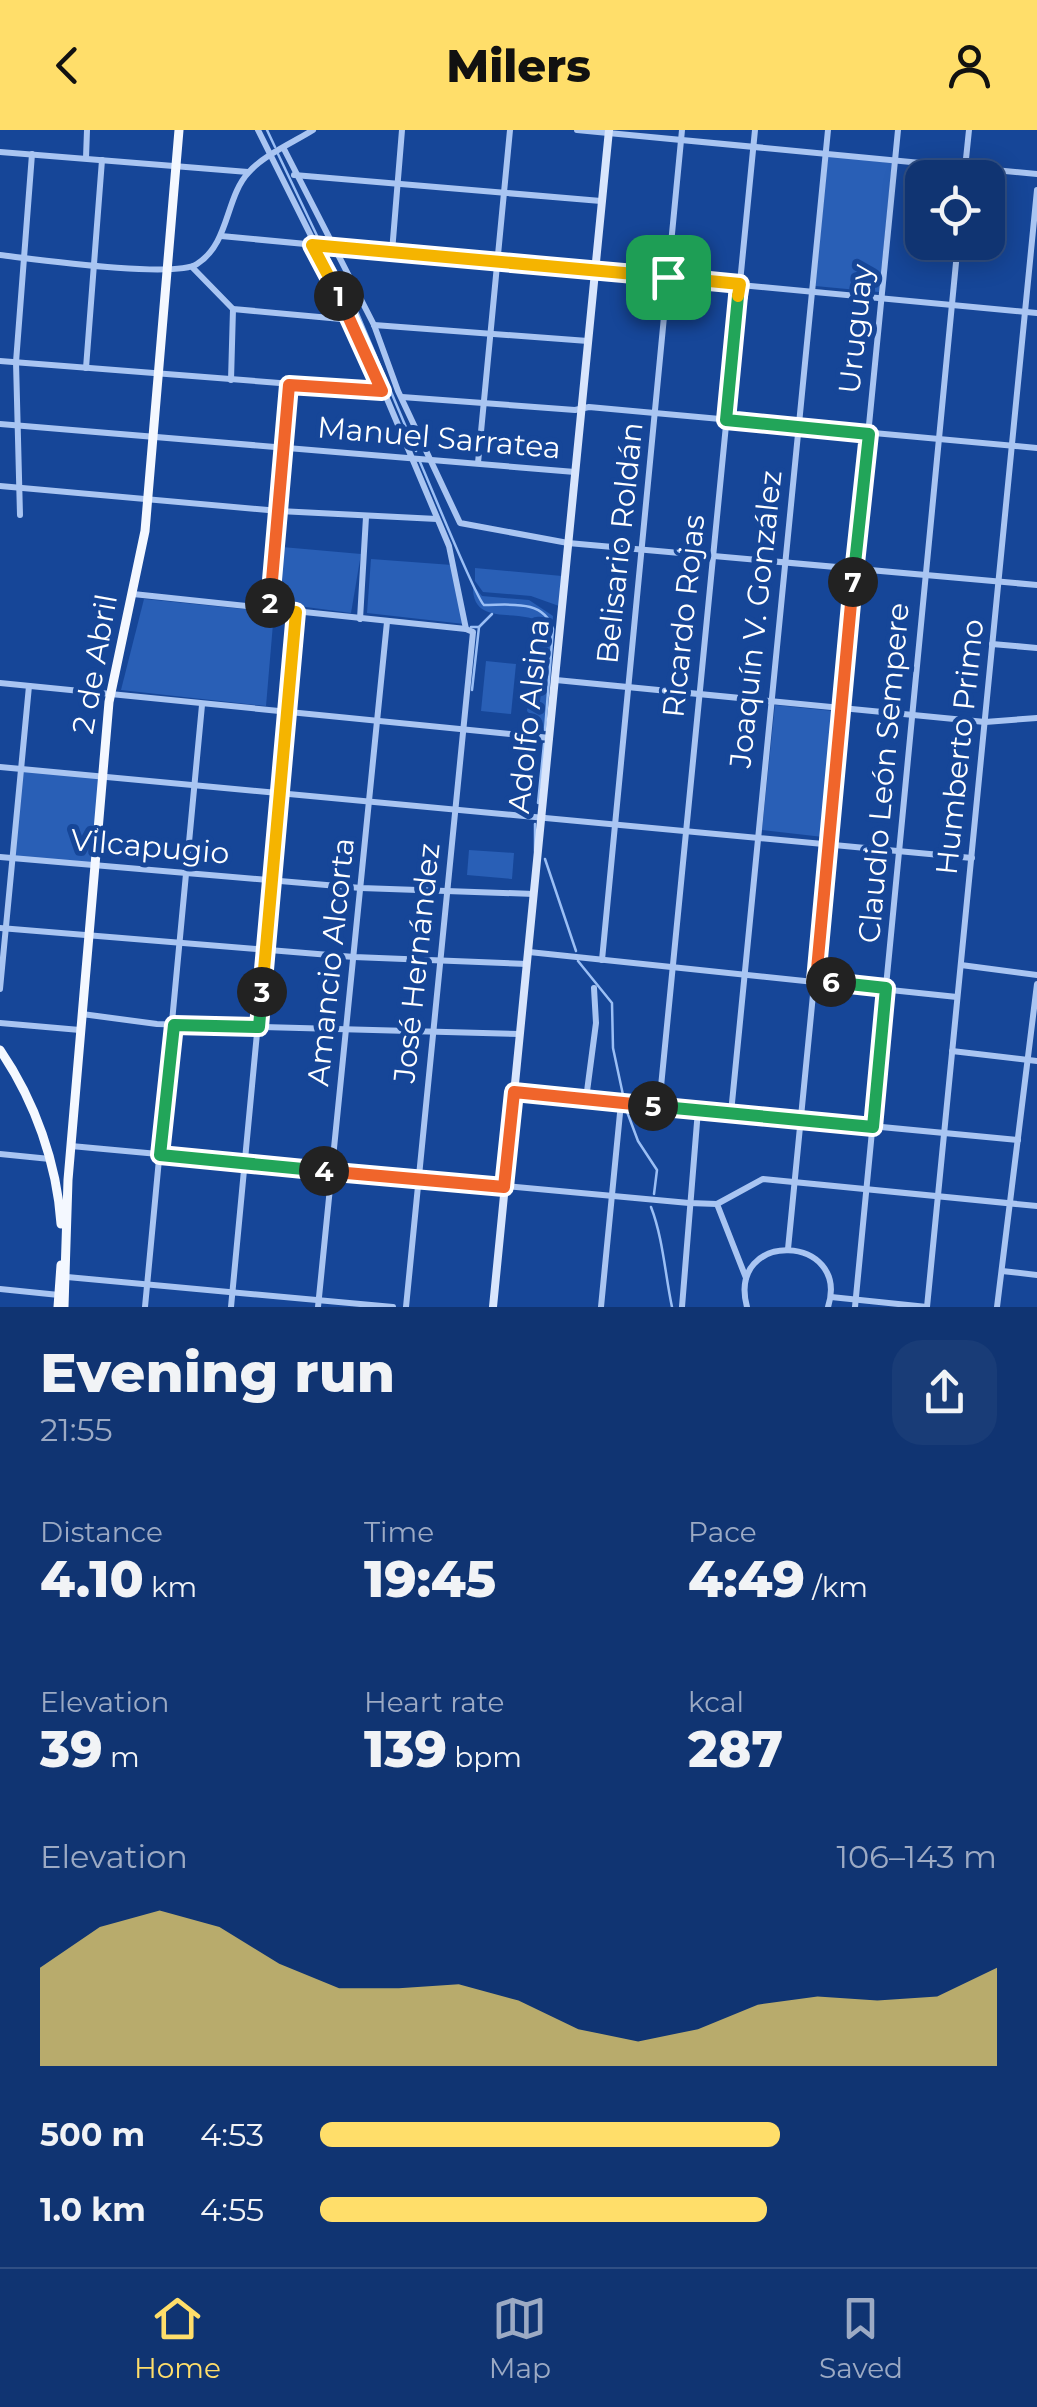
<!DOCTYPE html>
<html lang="en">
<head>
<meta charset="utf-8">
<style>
  :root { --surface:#103472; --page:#193c77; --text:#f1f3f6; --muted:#9caac4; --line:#304f84; --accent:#ffde6a }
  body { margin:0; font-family:Montserrat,sans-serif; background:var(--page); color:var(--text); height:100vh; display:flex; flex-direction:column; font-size:38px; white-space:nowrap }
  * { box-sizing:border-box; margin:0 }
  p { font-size:32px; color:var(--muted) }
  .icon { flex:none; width:55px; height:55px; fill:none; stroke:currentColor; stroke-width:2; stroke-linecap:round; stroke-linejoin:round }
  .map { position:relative; height:1177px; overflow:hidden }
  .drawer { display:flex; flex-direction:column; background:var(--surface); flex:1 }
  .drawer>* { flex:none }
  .buttons { position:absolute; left:905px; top:30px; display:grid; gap:20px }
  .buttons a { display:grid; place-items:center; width:100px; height:100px; border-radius:20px; background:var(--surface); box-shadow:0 5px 25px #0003,0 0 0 2px var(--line); font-size:50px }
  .pin { position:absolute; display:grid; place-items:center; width:85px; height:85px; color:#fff; margin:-42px; border-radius:20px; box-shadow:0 5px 15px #0006 }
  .km { position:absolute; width:50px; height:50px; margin:-25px; border-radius:50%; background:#222; color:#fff; font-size:28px; line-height:50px; text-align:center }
  .round { display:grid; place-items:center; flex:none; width:105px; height:105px; border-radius:30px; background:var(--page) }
  .overview { display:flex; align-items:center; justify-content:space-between; height:170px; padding:0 40px }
  h1 { font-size:55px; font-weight:800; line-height:75px }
  .stats { display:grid; grid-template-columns:repeat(3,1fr); gap:15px; height:170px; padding:10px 40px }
  .stats div { display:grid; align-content:center }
  .stats b { font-size:50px; font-weight:800 }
  .stats small { font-size:28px; font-weight:400 }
  .stats p { font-size:28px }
  .chart { height:280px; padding:20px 40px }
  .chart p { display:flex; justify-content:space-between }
  .chart svg { width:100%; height:180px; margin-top:10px; fill:var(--accent); opacity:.7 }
  ul { padding:0 40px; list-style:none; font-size:32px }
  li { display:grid; grid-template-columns:160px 120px 1fr; align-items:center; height:75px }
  li i { height:25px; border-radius:12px; background:var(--accent) }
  header { display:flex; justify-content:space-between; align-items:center; height:130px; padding:0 40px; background:var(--accent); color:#111; font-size:45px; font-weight:800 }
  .tab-bar { display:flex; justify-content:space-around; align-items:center; height:140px; border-top:2px solid var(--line); background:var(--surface); font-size:28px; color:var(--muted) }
  .tab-bar a { display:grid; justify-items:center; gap:5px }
  .tab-bar .current { color:var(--accent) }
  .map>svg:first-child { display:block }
  .green { fill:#295fb6 }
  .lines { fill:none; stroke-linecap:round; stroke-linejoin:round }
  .stream { stroke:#9bbff5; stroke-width:2.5 }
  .street { stroke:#a9c5f2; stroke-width:6 }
  .secondary { stroke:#d8e5fc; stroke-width:8 }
  .primary { stroke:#f4f8ff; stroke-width:9 }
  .split-1-casing { stroke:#fff; stroke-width:20 }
  .split-2-casing { stroke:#fff; stroke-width:20 }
  .split-3-casing { stroke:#fff; stroke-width:20 }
  .split-4-casing { stroke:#fff; stroke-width:20 }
  .split-5-casing { stroke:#fff; stroke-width:20 }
  .split-6-casing { stroke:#fff; stroke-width:20 }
  .split-7-casing { stroke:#fff; stroke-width:20 }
  .split-8-casing { stroke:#fff; stroke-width:20 }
  .split-9-casing { stroke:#fff; stroke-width:20 }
  .split-1 { stroke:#f5b400; stroke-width:12 }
  .split-2 { stroke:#f0652b; stroke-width:12 }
  .split-3 { stroke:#f5b400; stroke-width:12 }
  .split-4 { stroke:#22a559; stroke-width:12 }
  .split-5 { stroke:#f0652b; stroke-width:12 }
  .split-6 { stroke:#22a559; stroke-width:12 }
  .split-7 { stroke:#f0652b; stroke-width:12 }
  .split-8 { stroke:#22a559; stroke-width:12 }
  .split-9 { stroke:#f5b400; stroke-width:12 }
  .labels { text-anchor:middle; stroke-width:10; stroke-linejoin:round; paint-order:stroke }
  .street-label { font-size:30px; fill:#fff; stroke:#164698 }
</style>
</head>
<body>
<header><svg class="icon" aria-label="back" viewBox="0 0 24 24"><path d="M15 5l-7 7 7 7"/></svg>Milers<svg class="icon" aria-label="person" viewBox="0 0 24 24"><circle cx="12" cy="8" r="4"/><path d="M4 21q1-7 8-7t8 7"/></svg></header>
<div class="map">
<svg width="1037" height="1177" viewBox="0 0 1037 1177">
  <rect width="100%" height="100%" fill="#164698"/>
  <g class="green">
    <polygon points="828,26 892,33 879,162 815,156"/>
    <polygon points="282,417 361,424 351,483 276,473"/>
    <polygon points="371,429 452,435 464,494 367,483"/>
    <polygon points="475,438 562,446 559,476 531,466 483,462 475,451"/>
    <path d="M473,455L482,466L529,470L553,486L545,600L527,581L536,518L545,496C525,474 471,501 473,455Z"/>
    <polygon points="144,469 274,482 266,576 121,560"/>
    <polygon points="486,531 516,534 511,584 481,581"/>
    <polygon points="775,575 833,581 823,707 762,700"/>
    <polygon points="20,639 103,647 94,735 12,728"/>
    <polygon points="469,720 514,723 512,749 467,745"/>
  </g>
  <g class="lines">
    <g class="stream">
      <polyline points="267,0 275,17"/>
      <polyline points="278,24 320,112"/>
      <polyline points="324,119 354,174 416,321"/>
      <path d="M420,332C429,352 476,469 484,475C510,475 544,469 553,499L545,600"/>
      <polyline points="471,497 479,497 492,484"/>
      <polyline points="472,560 479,497"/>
      <polyline points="538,673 544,614"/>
      <polyline points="535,721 535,694"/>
      <polyline points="545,729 576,821"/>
      <polyline points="578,831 612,873 613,918 626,979 638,1011 657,1040 654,1064"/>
      <path d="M651,1077C663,1108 665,1144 672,1177"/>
    </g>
    <g class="street">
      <polyline points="258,0 358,200 449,416 466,499 473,502 406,1177"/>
      <polyline points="577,0 1037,44"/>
      <polyline points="284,19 374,195 398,261 460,393 568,413 1037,455"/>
      <polyline points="0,22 248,42"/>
      <polyline points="86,28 87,0"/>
      <polyline points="294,45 601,71"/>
      <polyline points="964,48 969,0"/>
      <polyline points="221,106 1037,183"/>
      <polyline points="392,122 402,0"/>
      <path d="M0,125C34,129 174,149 197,134C230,113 225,67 249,42C264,25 294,12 313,0"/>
      <polyline points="192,137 233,179 352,190"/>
      <polyline points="374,195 588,211"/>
      <polyline points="0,231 382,261"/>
      <polyline points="86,238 102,30"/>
      <polyline points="231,250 233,179"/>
      <polyline points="402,267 575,280 589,277 1037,318"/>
      <polyline points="0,294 575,342"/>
      <polyline points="478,333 510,0"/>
      <polyline points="0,356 279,381 437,389"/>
      <polyline points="20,385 16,232 32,24"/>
      <polyline points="133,464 466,499"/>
      <polyline points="269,479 289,255"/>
      <polyline points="360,489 366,387"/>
      <polyline points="992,514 1037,518"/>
      <polyline points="556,550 985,592 1037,588"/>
      <polyline points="0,553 550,608"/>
      <polyline points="0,637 972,728"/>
      <polyline points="0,727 361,758 534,764"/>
      <polyline points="0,798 354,827 527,834"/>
      <polyline points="529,822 957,867"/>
      <polyline points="602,830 682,0"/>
      <polyline points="961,835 1037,845"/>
      <polyline points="0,859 29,556"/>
      <polyline points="82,884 157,894 520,904"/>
      <polyline points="0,893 80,900"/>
      <polyline points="952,921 1037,931"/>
      <polyline points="514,962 1018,1010"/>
      <polyline points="586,969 596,893 594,858"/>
      <polyline points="659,977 755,0"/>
      <polyline points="731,983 828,0"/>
      <polyline points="71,1016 689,1073 717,1074 763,1049 1037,1076"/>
      <polyline points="0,1024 50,1029"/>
      <polyline points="717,1074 746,1148"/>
      <polyline points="788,1119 898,0"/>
      <polyline points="1002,1141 1037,1145"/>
      <polyline points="67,1147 393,1177"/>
      <polyline points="0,1159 59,1165"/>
      <polyline points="831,1167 927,1177"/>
      <polyline points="145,1177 202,575"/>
      <polyline points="231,1177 297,482"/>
      <polyline points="318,1177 387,492"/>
      <polyline points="601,1177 621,973"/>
      <polyline points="682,1177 698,980"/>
      <path d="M747,1177C726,1099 851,1104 828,1177"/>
      <polyline points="855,1177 958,112"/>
      <polyline points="927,1177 1037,60"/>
      <polyline points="997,1177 1037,854"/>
    </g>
    <polyline class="secondary" points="493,1177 609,0"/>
    <g class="primary">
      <path d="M0,920C35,971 57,1034 61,1094"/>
      <polyline points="58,1177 61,1135"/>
      <polyline points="64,1177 68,1050 109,572 145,401 179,0"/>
    </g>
  </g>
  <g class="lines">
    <defs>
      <polyline id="split-1" points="339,166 312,115 668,147"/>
      <polyline id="split-2" points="270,473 289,255 382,261 339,166"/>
      <polyline id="split-3" points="262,862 296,482 269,479 270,473"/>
      <polyline id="split-4" points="262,862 259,897 174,895 160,1025 324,1041"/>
      <polyline id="split-5" points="324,1041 504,1057 514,962 653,976"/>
      <polyline id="split-6" points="653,976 873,997 886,858 831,852"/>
      <polyline id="split-7" points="831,852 816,850 853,452"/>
      <polyline id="split-8" points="738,166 726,290 869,304 853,452"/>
      <polyline id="split-9" points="668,147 740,154 738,166"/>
    </defs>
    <use href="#split-1" class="split-1-casing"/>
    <use href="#split-2" class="split-2-casing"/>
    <use href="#split-3" class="split-3-casing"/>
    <use href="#split-4" class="split-4-casing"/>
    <use href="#split-5" class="split-5-casing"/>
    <use href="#split-6" class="split-6-casing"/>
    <use href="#split-7" class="split-7-casing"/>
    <use href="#split-8" class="split-8-casing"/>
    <use href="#split-9" class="split-9-casing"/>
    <use href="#split-1" class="split-1"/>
    <use href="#split-2" class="split-2"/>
    <use href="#split-3" class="split-3"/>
    <use href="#split-4" class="split-4"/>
    <use href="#split-5" class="split-5"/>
    <use href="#split-6" class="split-6"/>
    <use href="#split-7" class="split-7"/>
    <use href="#split-8" class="split-8"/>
    <use href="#split-9" class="split-9"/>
  </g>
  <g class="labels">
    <g class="street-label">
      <text transform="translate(856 199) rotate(-84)" y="10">Uruguay</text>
      <text transform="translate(439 308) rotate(5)" y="10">Manuel Sarratea</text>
      <text transform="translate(620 413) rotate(-84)" y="10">Belisario Roldán</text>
      <text transform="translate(684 486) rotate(-84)" y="10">Ricardo Rojas</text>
      <text transform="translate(756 489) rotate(-84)" y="10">Joaquín V. González</text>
      <text transform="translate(95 534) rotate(-80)" y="10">2 de Abril</text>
      <text transform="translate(529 586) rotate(-84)" y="10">Adolfo Alsina</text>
      <text transform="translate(960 617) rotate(-84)" y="10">Humberto Primo</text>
      <text transform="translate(884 643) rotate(-85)" y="10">Claudio León Sempere</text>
      <text transform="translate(150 717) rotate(5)" y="10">Vilcapugio</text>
      <text transform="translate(331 832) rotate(-84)" y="10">Amancio Alcorta</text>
      <text transform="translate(417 833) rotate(-84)" y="10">José Hernández</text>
    </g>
  </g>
</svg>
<div class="buttons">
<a><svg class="icon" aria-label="locate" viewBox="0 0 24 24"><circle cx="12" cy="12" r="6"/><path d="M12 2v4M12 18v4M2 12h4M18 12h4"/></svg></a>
</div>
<div class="pin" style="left:668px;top:147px;background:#1e9e55"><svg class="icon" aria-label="arrive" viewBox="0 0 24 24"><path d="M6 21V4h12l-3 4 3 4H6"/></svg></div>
<b class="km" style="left:339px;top:166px">1</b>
<b class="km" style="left:270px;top:473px">2</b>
<b class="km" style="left:262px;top:862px">3</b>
<b class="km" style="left:324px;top:1041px">4</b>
<b class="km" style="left:653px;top:976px">5</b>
<b class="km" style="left:831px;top:852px">6</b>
<b class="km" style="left:853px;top:452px">7</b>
</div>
<section class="drawer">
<div class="overview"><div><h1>Evening run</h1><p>21:55</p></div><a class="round"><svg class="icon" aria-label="share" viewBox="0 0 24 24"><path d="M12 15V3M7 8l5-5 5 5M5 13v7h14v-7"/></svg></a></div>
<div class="stats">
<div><p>Distance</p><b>4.10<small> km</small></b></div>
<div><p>Time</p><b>19:45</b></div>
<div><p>Pace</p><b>4:49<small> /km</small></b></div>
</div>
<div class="stats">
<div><p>Elevation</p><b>39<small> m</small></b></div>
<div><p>Heart rate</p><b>139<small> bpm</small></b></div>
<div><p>kcal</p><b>287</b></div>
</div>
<div class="chart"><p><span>Elevation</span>106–143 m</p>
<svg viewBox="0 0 160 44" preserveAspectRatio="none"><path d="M0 44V20L10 10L20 6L30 10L40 19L50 25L60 25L70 24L80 28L90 35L100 38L110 35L120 29L130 27L140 28L150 27L160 20V44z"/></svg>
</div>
<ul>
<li><b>500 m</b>4:53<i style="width:68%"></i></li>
<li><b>1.0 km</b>4:55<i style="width:66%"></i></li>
</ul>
</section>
<nav class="tab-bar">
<a class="current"><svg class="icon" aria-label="home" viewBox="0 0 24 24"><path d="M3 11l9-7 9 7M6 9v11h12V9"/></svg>Home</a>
<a><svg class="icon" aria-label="map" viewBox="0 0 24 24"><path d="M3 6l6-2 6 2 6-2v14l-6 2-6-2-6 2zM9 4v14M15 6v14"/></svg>Map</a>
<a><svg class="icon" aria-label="saved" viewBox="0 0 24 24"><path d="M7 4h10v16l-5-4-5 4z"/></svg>Saved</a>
</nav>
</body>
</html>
